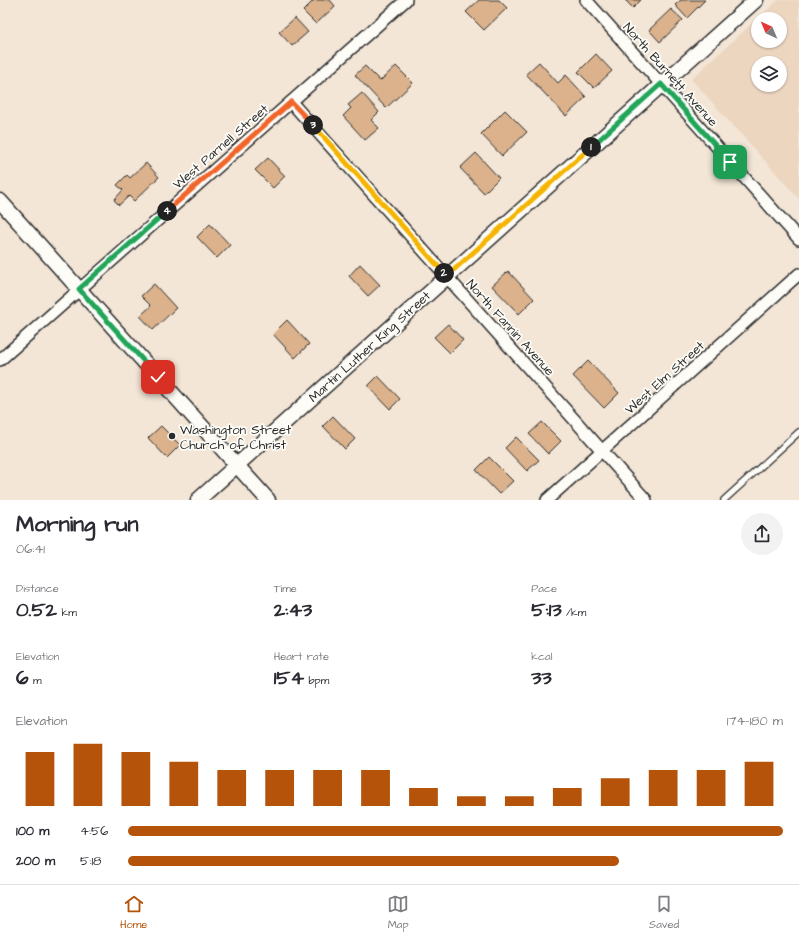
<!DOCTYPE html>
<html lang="en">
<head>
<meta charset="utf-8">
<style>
  :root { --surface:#fff; --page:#f2f2f3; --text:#2b2b33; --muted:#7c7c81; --line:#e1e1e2; --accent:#b45309 }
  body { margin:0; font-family:"Architects Daughter",sans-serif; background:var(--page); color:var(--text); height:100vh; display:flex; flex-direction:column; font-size:15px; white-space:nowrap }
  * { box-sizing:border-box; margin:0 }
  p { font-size:13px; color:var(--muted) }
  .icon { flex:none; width:22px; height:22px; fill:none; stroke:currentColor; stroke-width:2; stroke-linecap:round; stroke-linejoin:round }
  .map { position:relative; height:500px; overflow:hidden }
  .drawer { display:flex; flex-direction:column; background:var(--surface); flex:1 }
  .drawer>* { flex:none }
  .needle { width:26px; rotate:316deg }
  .tools { position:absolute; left:751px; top:12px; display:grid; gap:8px }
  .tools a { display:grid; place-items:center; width:36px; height:36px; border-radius:50%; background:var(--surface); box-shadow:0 1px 3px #0004; font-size:20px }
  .pin { position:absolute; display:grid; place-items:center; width:34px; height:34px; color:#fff; margin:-17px; border-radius:8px; box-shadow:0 2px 6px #0006 }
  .km { position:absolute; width:20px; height:20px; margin:-10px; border-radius:50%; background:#222; color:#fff; font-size:11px; line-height:20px; text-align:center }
  .round { display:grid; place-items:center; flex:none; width:42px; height:42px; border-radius:21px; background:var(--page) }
  .head { display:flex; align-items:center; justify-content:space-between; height:68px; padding:0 16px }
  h1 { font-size:22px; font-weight:700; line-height:30px }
  .metrics { display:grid; grid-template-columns:repeat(3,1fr); gap:6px; height:68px; padding:4px 16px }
  .metrics div { display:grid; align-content:center }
  .metrics b { font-size:20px; font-weight:700 }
  .metrics small { font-size:11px; font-weight:400 }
  .metrics p { font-size:11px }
  .chart { height:112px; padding:8px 16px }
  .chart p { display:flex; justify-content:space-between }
  .chart svg { width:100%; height:72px; margin-top:4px; stroke:var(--accent); stroke-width:6 }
  ul { padding:0 16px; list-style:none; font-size:13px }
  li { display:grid; grid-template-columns:64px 48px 1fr; align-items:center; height:30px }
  li i { height:10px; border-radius:5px; background:var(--accent) }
  .menu { display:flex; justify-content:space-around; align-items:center; height:56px; border-top:1px solid var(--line); background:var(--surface); font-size:11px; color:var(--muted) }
  .menu a { display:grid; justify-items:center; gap:2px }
  .menu .on { color:var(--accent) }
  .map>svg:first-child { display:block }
  .built { fill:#ecd6c0; fill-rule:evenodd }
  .building { fill:#dbb28c; stroke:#2b2b2b }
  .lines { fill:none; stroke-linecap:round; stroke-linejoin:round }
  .service-casing { stroke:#2b2b2b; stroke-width:8 }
  .minor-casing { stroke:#2b2b2b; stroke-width:14 }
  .tertiary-casing { stroke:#2b2b2b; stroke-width:17 }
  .service { stroke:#fdfcf7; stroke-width:5.5 }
  .minor { stroke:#fdfcf7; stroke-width:11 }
  .tertiary { stroke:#fdfcf7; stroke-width:14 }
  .split-1-casing { stroke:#fff; stroke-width:8 }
  .split-2-casing { stroke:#fff; stroke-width:8 }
  .split-3-casing { stroke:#fff; stroke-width:8 }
  .split-4-casing { stroke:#fff; stroke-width:8 }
  .split-5-casing { stroke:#fff; stroke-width:8 }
  .split-1 { stroke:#22a559; stroke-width:5 }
  .split-2 { stroke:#f5b400; stroke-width:5 }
  .split-3 { stroke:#f5b400; stroke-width:5 }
  .split-4 { stroke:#f0652b; stroke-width:5 }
  .split-5 { stroke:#22a559; stroke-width:5 }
  .poi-dot { fill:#2b2b2b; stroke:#fdfcf7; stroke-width:1.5 }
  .labels { text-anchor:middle; stroke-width:3.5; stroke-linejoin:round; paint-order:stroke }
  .street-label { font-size:13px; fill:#2b2b2b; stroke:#fdfcf7 }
  .poi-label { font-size:13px; fill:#2b2b2b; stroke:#fdfcf7; text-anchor:start }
</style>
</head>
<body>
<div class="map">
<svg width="799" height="500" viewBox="0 0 799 500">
  <rect width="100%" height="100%" fill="#f3e6d7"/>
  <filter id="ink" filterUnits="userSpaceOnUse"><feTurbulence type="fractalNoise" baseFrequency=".025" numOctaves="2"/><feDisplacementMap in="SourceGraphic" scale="8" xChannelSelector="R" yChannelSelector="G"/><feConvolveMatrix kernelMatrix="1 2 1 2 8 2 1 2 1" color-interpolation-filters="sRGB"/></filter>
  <g filter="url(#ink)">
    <path class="built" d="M778,0H799V199L691,79ZM758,19H780V41H758ZM758,63H780V85H758Z"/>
    <g class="building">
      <polygon points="314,0 330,0 335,6 316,24 303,11"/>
      <polygon points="479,0 499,0 507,8 484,30 466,12"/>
      <polygon points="625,0 641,0 633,8"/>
      <polygon points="681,0 705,0 687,18 675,5"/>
      <polygon points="671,9 683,20 660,42 649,30"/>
      <polygon points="295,18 308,32 292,46 279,32"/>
      <polygon points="596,54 612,71 594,88 578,72"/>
      <polygon points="539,62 558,83 566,75 586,97 566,116 526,74"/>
      <polygon points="365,66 380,81 396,66 413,83 386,108 355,75"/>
      <polygon points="362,93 379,112 371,120 379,128 365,140 343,116 351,108 348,105"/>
      <polygon points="505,110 527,132 502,156 481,134"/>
      <polygon points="476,153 499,178 484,193 460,168"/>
      <polygon points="268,158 285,176 273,188 255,170"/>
      <polygon points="146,163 159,177 134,201 129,196 119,205 114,200 123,190 117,185 127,175 130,178"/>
      <polygon points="210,224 230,245 217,258 197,237"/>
      <polygon points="360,264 380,285 368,296 349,276"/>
      <polygon points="508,271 534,299 519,314 492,286"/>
      <polygon points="154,284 176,308 153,330 140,316 151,306 141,296"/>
      <polygon points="287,320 309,344 295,358 273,334"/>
      <polygon points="448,324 463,340 450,353 434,337"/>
      <polygon points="588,361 619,393 604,408 573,376"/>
      <polygon points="378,376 400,399 390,409 368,386"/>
      <polygon points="333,416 355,439 345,449 323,426"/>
      <polygon points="542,422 561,441 548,454 529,434"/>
      <polygon points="161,426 180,445 167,458 148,438"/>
      <polygon points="516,437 539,460 527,471 505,448"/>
      <polygon points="489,457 513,481 499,494 476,470"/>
    </g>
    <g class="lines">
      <defs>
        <polyline id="service" points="724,500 799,432"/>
        <g id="minor">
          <polyline points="586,0 799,239"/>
          <polyline points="291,102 646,500"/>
          <polyline points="0,360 406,0"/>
          <polyline points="547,500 799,274"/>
        </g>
        <g id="tertiary">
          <polyline points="0,201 268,500"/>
          <polyline points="198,500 756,0"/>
        </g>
      </defs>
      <use href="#service" class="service-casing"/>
      <use href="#minor" class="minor-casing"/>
      <use href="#tertiary" class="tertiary-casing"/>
      <use href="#service" class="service"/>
      <use href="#minor" class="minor"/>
      <use href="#tertiary" class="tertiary"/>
    </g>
  </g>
  <g class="lines" filter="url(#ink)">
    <defs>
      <polyline id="split-1" points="591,147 661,84 730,162"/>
      <polyline id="split-2" points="444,273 447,276 591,147"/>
      <polyline id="split-3" points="313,125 444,273"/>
      <polyline id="split-4" points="167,211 291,102 313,125"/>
      <polyline id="split-5" points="158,377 79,289 167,211"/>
    </defs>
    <use href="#split-1" class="split-1-casing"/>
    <use href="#split-2" class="split-2-casing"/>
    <use href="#split-3" class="split-3-casing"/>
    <use href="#split-4" class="split-4-casing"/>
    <use href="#split-5" class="split-5-casing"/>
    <use href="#split-1" class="split-1"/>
    <use href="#split-2" class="split-2"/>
    <use href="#split-3" class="split-3"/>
    <use href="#split-4" class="split-4"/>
    <use href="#split-5" class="split-5"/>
  </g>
  <circle class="poi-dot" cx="172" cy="436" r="4"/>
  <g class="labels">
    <g class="street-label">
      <text transform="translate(671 74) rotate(48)" y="5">North Burnett Avenue</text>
      <text transform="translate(220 146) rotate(-41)" y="5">West Parnell Street</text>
      <text transform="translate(511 327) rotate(48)" y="5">North Fannin Avenue</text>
      <text transform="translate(369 346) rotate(-42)" y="5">Martin Luther King Street</text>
      <text transform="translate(664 377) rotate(-42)" y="5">West Elm Street</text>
    </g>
    <g class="poi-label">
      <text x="180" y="434">Washington Street<tspan x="180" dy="15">Church of Christ</tspan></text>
    </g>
  </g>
</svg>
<div class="tools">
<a><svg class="needle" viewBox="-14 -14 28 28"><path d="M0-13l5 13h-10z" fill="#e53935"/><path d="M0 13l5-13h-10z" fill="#7c7c81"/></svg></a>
<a><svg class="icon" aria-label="layers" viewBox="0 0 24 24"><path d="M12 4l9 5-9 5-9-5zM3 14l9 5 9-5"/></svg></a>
</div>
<div class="pin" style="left:730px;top:162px;background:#1e9e55"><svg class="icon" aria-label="arrive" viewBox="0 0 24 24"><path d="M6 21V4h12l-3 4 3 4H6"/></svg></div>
<div class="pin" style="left:158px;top:377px;background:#d93025"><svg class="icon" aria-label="check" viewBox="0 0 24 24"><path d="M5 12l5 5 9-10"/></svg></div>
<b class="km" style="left:591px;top:147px">1</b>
<b class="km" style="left:444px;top:273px">2</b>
<b class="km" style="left:313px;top:125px">3</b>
<b class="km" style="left:167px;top:211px">4</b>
</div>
<section class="drawer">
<div class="head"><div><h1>Morning run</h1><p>06:41</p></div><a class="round"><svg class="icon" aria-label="share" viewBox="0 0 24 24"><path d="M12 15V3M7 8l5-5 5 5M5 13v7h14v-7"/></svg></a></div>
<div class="metrics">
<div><p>Distance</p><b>0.52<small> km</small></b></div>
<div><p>Time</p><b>2:43</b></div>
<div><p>Pace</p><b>5:13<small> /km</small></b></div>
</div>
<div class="metrics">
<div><p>Elevation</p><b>6<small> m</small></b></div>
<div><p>Heart rate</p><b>154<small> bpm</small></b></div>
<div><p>kcal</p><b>33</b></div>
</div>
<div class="chart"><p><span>Elevation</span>174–180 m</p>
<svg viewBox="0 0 160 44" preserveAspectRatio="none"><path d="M5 44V11M15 44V6M25 44V11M35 44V17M45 44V22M55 44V22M65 44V22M75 44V22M85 44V33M95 44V38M105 44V38M115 44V33M125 44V27M135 44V22M145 44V22M155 44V17"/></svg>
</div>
<ul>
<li><b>100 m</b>4:56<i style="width:100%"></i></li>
<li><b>200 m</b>5:18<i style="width:75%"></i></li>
</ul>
</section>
<nav class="menu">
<a class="on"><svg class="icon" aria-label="home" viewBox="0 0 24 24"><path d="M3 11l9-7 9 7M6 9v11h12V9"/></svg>Home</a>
<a><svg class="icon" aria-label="map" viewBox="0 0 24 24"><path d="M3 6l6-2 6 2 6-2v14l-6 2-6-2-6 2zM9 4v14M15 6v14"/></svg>Map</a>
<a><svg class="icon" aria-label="saved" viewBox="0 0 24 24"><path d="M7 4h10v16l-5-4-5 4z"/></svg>Saved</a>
</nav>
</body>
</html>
